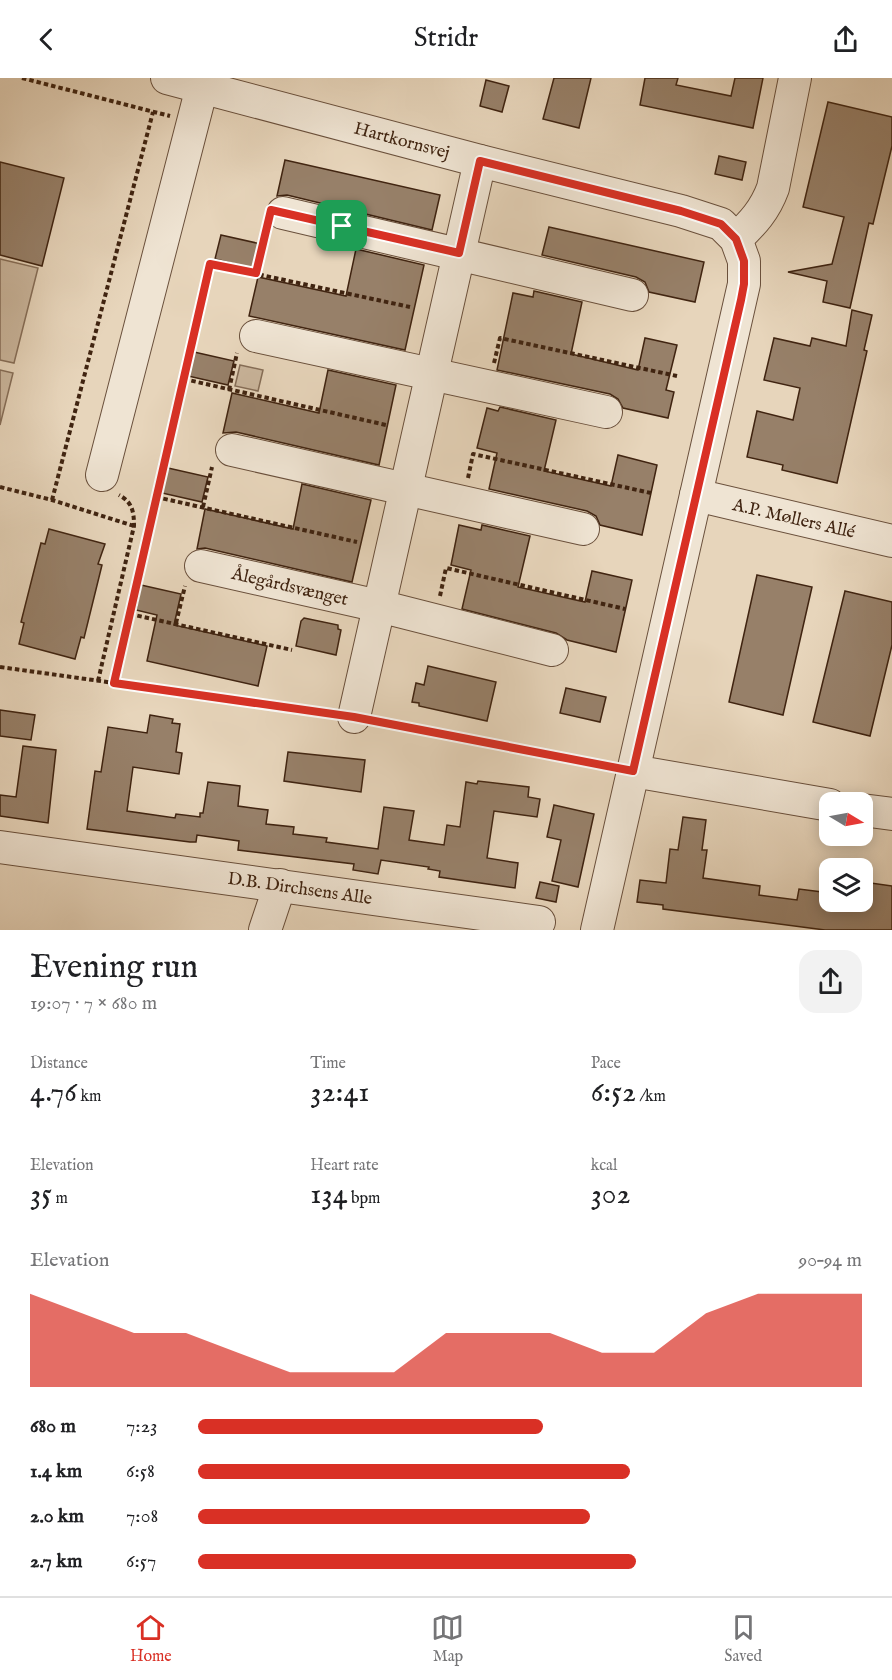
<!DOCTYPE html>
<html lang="en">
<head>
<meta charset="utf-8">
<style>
  :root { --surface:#fff; --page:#f2f2f2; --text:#202124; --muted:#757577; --line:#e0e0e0; --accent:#d93025 }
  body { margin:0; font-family:"IM FELL English",serif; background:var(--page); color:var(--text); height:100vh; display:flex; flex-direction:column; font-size:22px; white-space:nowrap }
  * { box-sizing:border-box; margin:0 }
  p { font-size:20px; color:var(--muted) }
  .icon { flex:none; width:33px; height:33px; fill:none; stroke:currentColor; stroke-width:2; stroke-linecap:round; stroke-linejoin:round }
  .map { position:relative; height:852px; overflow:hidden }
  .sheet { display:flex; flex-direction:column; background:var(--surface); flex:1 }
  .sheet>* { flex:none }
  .needle { width:39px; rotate:100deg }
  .fabs { position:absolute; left:819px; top:714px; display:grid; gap:12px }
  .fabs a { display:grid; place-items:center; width:54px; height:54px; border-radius:12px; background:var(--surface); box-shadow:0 3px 15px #0003; font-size:30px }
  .pin { position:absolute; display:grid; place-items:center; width:51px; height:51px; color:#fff; margin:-26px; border-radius:12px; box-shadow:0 3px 9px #0006 }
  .round { display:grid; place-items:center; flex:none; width:63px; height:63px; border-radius:18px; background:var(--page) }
  .head { display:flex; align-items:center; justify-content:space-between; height:102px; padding:0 30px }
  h1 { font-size:33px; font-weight:600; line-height:45px }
  .metrics { display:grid; grid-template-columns:repeat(3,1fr); gap:9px; height:102px; padding:6px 30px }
  .metrics div { display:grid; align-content:center }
  .metrics b { font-size:30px; font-weight:600 }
  .metrics small { font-size:16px; font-weight:400 }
  .metrics p { font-size:16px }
  .chart { height:168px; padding:12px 30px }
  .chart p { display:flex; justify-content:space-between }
  .chart svg { width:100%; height:108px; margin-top:6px; fill:var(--accent); opacity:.7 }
  ul { padding:0 30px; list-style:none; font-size:20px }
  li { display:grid; grid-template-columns:96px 72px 1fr; align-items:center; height:45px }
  li i { height:15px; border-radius:8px; background:var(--accent) }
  header { display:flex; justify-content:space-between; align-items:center; height:78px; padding:0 30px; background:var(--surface); font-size:27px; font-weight:600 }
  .dock { display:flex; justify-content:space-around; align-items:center; height:84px; border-top:2px solid var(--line); background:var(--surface); font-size:16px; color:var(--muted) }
  .dock a { display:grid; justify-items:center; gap:3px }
  .dock .current { color:var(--accent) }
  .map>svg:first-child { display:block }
  .green { fill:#cbb79e; stroke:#866e58; stroke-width:1.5 }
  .building { fill:#978069; stroke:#402411; stroke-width:1.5 }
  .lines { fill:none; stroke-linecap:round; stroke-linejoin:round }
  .minor-casing { stroke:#6a503c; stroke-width:34 }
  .path { stroke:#402411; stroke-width:4; stroke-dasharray:4.5 3; stroke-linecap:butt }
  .minor { stroke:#efe4d3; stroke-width:32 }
  .route-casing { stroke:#fff; stroke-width:12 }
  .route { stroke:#d93025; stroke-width:8 }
  .labels { text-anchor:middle; stroke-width:5; stroke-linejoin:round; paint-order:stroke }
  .street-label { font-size:18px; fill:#402411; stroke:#efe4d3 }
</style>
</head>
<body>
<header><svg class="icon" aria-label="back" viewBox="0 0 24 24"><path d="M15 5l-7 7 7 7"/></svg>Stridr<svg class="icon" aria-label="share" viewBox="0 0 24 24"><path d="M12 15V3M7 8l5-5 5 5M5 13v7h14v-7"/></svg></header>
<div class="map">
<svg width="892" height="852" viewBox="0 0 892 852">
  <rect width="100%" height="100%" fill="#e7d5bb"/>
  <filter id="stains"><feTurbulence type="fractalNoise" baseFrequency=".00333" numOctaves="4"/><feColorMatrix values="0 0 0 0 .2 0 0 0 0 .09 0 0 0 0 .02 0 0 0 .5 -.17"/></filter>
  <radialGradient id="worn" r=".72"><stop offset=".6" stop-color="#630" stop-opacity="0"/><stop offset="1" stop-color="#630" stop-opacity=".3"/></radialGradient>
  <g class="green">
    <polygon points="0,181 38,190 14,285 0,282"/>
    <polygon points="240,287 263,292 258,313 235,308"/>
    <polygon points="0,292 13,295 0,347"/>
  </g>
  <g class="building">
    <polygon points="554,0 591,0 579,50 543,41"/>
    <polygon points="645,0 678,0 676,7 731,18 735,0 763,0 753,50 640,27"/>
    <polygon points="486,2 509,8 502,34 480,28"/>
    <polygon points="828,24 892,39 892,68 873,146 869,145 850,230 823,224 827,203 788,194 832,186 844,139 803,129"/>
    <polygon points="719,78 746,84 742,102 715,96"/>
    <polygon points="285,82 440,117 432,152 287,117 277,118"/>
    <polygon points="0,84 64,100 42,188 0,177"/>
    <polygon points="549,149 704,184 695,224 649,214 645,204 636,199 542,177"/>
    <polygon points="221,157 261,166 255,191 215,181"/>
    <polygon points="356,171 424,187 405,272 249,238 258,199 346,218"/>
    <polygon points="534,213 582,224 571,276 638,292 645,260 677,267 666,312 674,314 668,340 623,330 618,321 610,316 497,292 513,215 533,219"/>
    <polygon points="852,232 872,237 864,272 867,273 837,405 782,392 783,387 747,379 757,333 793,342 800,310 764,302 774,260 810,268 812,260 846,268"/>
    <polygon points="194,274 234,283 228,307 188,298"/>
    <polygon points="328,292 396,307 379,387 236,354 223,355 232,315 319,335"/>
    <polygon points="500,329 556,342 544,393 611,408 618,377 657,387 642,457 600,447 596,438 587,433 489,411 497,375 477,370 487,330 498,333"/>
    <polygon points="168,390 208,399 202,424 162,415"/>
    <polygon points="302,406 371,422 352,504 205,470 197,471 205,431 293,451"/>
    <polygon points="459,447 481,452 482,447 530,458 518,509 585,524 592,493 632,502 616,574 567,562 556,555 462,531 471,492 451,487"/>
    <polygon points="49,451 105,466 98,486 102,487 84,560 81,559 75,581 19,566 24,545 21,544 41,465 45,466"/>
    <polygon points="757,497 812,509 783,637 729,624"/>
    <polygon points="141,507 181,516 174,547 267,568 258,608 147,583 157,537 136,532"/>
    <polygon points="845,513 892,524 892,567 870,658 813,644"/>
    <polygon points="304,540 338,547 338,551 341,552 336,577 296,568 301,543"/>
    <polygon points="428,588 496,604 487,643 419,628 419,625 412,624 416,605 424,607"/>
    <polygon points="566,610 606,619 600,644 560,635"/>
    <polygon points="0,632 35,637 31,662 0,658"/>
    <polygon points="150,637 173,641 172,645 180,646 176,674 182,675 179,696 133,689 127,733 175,740 176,736 200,739 200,735 203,735 208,704 240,708 238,728 268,732 266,746 294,749 293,756 327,760 326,764 378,771 384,729 414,733 409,762 444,767 447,747 460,749 466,704 477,706 478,703 529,709 528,719 540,721 537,739 494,733 487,780 518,785 515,810 439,799 440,793 428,791 429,789 381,782 378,796 353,792 354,786 238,772 239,763 197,757 196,764 190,764 87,751 95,693 101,694 108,649 147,655"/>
    <polygon points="23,668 56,672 48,745 0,738 0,717 16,719"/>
    <polygon points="288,674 365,682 361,714 284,703"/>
    <polygon points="554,727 594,736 578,809 552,803 561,762 547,759"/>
    <polygon points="683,739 706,742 702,772 707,772 703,800 760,808 759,817 797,822 799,811 830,815 830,824 862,824 864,804 892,808 892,852 825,852 663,831 663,827 637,824 640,802 666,805 670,771 678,772"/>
    <polygon points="540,804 559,808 556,824 536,820"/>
  </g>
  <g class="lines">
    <defs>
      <g id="minor">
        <polyline points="167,0 480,83 681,133 721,146 736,161 744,183 744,206 597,852"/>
        <polyline points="283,135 632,217"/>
        <path d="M736,161C753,145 765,132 773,110L795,0"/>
        <polyline points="256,258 606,334"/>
        <polyline points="232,372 583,451"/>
        <polyline points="102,397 202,9"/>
        <polyline points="696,417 892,463"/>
        <polyline points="201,488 379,528 552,572"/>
        <polyline points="354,639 480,83"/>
        <polyline points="633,693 830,727"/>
        <polyline points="862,732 892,736"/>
        <polyline points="0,769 539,844"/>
        <polyline points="265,852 280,807"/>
      </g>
    </defs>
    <use href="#minor" class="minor-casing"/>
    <g class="path">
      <polyline points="22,0 170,38"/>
      <polyline points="256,195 266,152"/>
      <polyline points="494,285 500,260 677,298"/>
      <polyline points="184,301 386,347"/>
      <polyline points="229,312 237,275"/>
      <polyline points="468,400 473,376 651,415"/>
      <polyline points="0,409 52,422 134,448"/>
      <polyline points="156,419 357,464"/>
      <polyline points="52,422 153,34"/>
      <polyline points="203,429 212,389"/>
      <polyline points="440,518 446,490 625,531"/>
      <polyline points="130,536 292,572"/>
      <polyline points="176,545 185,508"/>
      <polyline points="0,589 329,635"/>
      <path d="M98,603L134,448C134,433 132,424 119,417"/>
      <polyline points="115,605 210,186 410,229"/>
      <polyline points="378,644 609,689"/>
    </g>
    <use href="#minor" class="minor"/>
  </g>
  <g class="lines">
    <defs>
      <polygon id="route" points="480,83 681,133 721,146 736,161 744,183 744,206 741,222 633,693 354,639 114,605 210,186 256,195 271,132 459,175"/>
    </defs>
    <use href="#route" class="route-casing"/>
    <use href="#route" class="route"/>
  </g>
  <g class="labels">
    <g class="street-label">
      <text transform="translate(402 62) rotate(15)" y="6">Hartkornsvej</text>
      <text transform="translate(794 440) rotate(13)" y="6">A.P. Møllers Allé</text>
      <text transform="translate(290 508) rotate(13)" y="6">Ålegårdsvænget</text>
      <text transform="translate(300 810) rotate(8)" y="6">D.B. Dirchsens Alle</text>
    </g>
  </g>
  <rect width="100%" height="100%" filter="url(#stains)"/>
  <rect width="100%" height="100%" fill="url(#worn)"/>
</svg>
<div class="fabs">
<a><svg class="needle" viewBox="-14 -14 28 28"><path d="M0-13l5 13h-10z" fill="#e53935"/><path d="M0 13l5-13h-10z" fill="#757577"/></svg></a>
<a><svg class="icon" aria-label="layers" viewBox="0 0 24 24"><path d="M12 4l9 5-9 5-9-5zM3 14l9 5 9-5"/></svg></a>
</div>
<div class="pin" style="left:342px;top:148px;background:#1e9e55"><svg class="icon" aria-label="arrive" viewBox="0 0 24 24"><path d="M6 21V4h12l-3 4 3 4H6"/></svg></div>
</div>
<section class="sheet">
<div class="head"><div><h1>Evening run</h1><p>19:07 · 7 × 680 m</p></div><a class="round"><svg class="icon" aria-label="share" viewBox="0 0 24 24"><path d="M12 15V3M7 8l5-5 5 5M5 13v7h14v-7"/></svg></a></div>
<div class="metrics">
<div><p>Distance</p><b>4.76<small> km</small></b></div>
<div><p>Time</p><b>32:41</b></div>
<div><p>Pace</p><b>6:52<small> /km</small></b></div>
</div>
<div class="metrics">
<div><p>Elevation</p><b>35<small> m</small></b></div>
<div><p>Heart rate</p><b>134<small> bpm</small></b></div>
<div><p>kcal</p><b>302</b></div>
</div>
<div class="chart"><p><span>Elevation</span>90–94 m</p>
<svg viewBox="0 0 160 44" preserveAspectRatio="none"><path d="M0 44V6L10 14L20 22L30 22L40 30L50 38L60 38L70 38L80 22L90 22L100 22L110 30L120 30L130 14L140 6L150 6L160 6V44z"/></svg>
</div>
<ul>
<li><b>680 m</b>7:23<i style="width:52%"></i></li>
<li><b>1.4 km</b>6:58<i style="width:65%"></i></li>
<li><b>2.0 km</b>7:08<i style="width:59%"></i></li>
<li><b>2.7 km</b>6:57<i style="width:66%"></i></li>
</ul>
</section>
<nav class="dock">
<a class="current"><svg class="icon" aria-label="home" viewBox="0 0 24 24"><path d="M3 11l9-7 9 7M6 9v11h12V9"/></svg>Home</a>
<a><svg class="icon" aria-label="map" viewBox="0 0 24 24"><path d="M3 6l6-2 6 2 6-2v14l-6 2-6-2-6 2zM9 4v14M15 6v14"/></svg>Map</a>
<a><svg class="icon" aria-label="saved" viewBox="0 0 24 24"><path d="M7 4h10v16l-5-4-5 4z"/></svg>Saved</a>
</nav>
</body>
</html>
